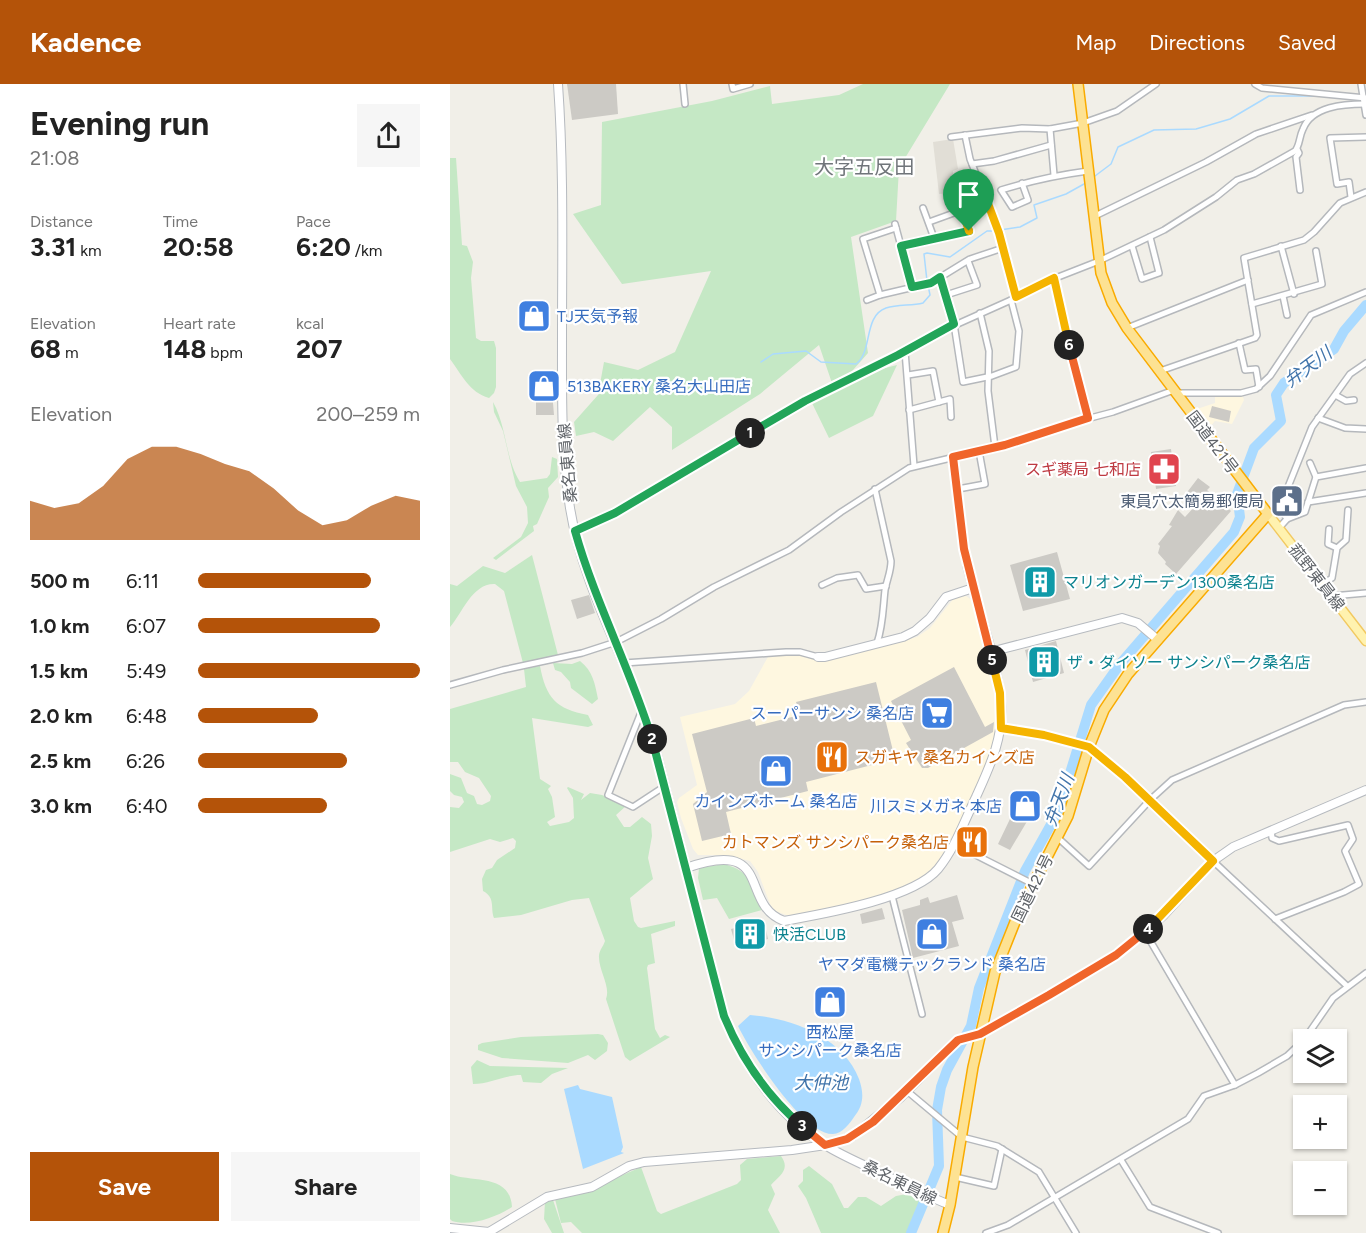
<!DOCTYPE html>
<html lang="en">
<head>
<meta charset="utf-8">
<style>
  :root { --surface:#fff; --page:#f6f6f6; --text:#222; --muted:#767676; --accent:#b45309 }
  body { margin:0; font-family:Figtree,"Noto Sans JP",sans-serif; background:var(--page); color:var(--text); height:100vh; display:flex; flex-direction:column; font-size:22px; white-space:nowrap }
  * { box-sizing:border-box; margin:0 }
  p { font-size:20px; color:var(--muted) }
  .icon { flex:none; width:33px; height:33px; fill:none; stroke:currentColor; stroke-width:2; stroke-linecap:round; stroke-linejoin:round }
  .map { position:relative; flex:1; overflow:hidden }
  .details { display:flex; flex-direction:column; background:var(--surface); width:450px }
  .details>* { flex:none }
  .fabs { position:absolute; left:843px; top:945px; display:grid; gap:12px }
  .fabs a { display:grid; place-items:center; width:54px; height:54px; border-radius:0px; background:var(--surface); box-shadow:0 2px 4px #0004; font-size:30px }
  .pin { position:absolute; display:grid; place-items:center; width:51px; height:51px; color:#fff; margin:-62px -26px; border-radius:50% 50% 50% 0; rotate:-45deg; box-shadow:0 0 6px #0007 }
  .pin .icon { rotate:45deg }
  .km { position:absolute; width:30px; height:30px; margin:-15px; border-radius:50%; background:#222; color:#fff; font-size:16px; line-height:30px; text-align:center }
  .round { display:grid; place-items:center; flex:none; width:63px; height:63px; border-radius:0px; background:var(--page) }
  .headline { display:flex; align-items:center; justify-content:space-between; height:102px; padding:0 30px }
  h1 { font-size:33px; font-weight:700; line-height:45px }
  .figures { display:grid; grid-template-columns:repeat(3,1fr); gap:9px; height:102px; padding:6px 30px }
  .figures div { display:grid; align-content:center }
  .figures b { font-size:26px; font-weight:700 }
  .figures small { font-size:16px; font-weight:400 }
  .figures p { font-size:16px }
  .chart { height:168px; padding:12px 30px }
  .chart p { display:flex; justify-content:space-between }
  .chart svg { width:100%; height:108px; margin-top:6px; fill:var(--accent); opacity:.7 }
  .primary-button { display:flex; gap:12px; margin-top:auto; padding:12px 30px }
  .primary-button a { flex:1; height:69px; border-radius:0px; background:var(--accent); color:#fff; font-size:24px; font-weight:700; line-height:69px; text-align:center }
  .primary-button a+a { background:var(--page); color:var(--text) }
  ul { padding:0 30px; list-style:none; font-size:20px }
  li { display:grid; grid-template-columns:96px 72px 1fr; align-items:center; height:45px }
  li i { height:15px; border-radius:8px; background:var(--accent) }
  header { display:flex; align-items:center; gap:36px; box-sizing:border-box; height:84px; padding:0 30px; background:var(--accent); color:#fff }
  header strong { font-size:28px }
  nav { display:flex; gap:33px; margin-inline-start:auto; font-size:21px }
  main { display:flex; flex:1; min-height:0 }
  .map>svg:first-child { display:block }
  .commercial { fill:#fef7e0 }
  .education { fill:#e1ded6 }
  .green { fill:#c5e8c5 }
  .water { fill:#aadaff }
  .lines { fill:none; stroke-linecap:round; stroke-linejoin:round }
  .stream { stroke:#aadaff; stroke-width:1.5 }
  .river { stroke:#aadaff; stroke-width:10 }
  .building { fill:#cccac5 }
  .street-casing { stroke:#b5b8bc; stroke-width:8 }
  .secondary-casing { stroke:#b6babf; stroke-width:10 }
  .primary-casing { stroke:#f2c960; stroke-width:11 }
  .highway-casing { stroke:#f9ab00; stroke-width:12 }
  .street { stroke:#fff; stroke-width:5 }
  .secondary { stroke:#fff; stroke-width:8 }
  .primary { stroke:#fff2af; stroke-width:8 }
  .highway { stroke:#fde293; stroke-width:9 }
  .split-1-casing { stroke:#fff; stroke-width:12 }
  .split-2-casing { stroke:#fff; stroke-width:12 }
  .split-3-casing { stroke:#fff; stroke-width:12 }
  .split-4-casing { stroke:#fff; stroke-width:12 }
  .split-5-casing { stroke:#fff; stroke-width:12 }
  .split-6-casing { stroke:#fff; stroke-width:12 }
  .split-7-casing { stroke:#fff; stroke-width:12 }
  .split-1 { stroke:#22a559; stroke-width:8 }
  .split-2 { stroke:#22a559; stroke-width:8 }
  .split-3 { stroke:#22a559; stroke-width:8 }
  .split-4 { stroke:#f0652b; stroke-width:8 }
  .split-5 { stroke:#f5b400; stroke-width:8 }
  .split-6 { stroke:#f0652b; stroke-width:8 }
  .split-7 { stroke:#f5b400; stroke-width:8 }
  .labels { text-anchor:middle; stroke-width:4.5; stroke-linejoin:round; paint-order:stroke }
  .shop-label { font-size:16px; fill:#366cbe; stroke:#fff }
  .street-label { font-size:16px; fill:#5f6368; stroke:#fff }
  .health-label { font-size:16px; fill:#be3a42; stroke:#fff; text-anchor:end }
  .service-label { font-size:16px; fill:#4e5e75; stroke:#fff; text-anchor:end }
  .culture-label { font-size:16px; fill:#0d838f; stroke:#fff; text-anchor:start }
  .food-label { font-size:16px; fill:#c56008; stroke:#fff; text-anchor:start }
  .water-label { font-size:18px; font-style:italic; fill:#4174aa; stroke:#fff }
  .quarter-label { font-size:20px; fill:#70757a; stroke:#fff }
</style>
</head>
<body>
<header>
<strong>Kadence</strong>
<nav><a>Map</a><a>Directions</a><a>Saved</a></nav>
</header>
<main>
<section class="details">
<div class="headline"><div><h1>Evening run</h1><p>21:08</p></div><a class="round"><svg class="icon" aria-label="share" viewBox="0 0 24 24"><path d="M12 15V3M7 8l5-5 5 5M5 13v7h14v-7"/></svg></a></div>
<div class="figures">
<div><p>Distance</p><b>3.31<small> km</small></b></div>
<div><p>Time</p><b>20:58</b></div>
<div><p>Pace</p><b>6:20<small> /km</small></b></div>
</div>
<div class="figures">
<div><p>Elevation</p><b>68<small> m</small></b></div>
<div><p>Heart rate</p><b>148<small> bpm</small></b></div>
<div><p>kcal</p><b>207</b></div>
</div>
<div class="chart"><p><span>Elevation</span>200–259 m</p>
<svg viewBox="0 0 160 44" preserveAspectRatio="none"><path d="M0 44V28L10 31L20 29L30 22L40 11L50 6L60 6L70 9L80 13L90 16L100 23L110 32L120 38L130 36L140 30L150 26L160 28V44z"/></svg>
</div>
<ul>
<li><b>500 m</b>6:11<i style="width:78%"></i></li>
<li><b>1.0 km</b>6:07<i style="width:82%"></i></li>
<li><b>1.5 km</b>5:49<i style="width:100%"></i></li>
<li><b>2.0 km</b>6:48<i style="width:54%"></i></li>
<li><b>2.5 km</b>6:26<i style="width:67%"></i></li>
<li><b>3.0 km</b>6:40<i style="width:58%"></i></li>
</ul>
<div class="primary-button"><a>Save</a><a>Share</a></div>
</section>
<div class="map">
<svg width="916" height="1149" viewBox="0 0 916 1149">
  <rect width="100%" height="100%" fill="#f1efe8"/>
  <g class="commercial">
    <polygon points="792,310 794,316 782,340 765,337 760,343 747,325 765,319 765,311"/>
    <polygon points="516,512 523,517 547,614 548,645 543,669 506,752 487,785 447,808 342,833 325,827 320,820 308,788 300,777 276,771 248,771 243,765 231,734 227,718 229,714 247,701 230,633 285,620 299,607 319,571 350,570 372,578 467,553 480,544 504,514"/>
  </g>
  <polygon class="education" points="503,55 508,85 503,87 504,109 489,110 483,58"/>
  <g class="green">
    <polygon points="413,0 500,0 449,84 446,137 401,153 418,269 396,294 447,281 423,332 379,354 362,319 384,305 369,261 310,310 222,366 222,343 200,323 163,357 144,348 126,352 124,338 148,311 154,278 188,286 225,268 261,187 172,200 123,130 151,121 152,38 262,17 320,2 322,20 389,11"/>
    <path d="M0,74H6L12,161L17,162L23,178L21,194L26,254L31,257H44L46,264V303L44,309L39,314C19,308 12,291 0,275Z"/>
    <path d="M43,318C57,343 55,374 70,398L97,394L100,390L102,373L107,375L108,393L98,404L99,413L87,440L83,442L84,447L46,476L43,474L71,453L78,439L77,423L66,402L53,347L44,328Z"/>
    <path d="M82,471L108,571L73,579L54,507L45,500C22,499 12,530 0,543V500L7,502L33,482L55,489Z"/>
    <path d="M130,577C143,587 145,600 148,615L142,620L121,604L120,598L111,588L105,586L103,579L122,580Z"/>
    <path d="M90,582C96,614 106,625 138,631L143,641L138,643L82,634L90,695L101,702L98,705L102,713L105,733L97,738L100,742L119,738L124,734L123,714L117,704L118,703L134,710L131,716L140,709L152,711L176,722L166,731L174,743H180L192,733L201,740L202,752L198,774L203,795L180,814L184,837L188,843L191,844L225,837V842L201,850L205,879L198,881L197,884L205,945L210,954L215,951L220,953L180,977L175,973L156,915C161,902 148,886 149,871C150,865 153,863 155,857L139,814L122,816L71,831L44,834C40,824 46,814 33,807L32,795L36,786L42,784L47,776L65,764L66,757L63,754L50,758L40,755L0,768V723L9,724L14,718L12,713L4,711L0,707V690L11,694L17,709L24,712L27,720L32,721L40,717L41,712L29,694L15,688L8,678H0V625L76,603L74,585Z"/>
    <path d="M274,780C301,787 304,802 312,826L279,835L267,814L253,816L248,794L249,784Z"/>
    <polygon points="148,950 153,951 158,959 157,967 145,976 138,971 118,979 52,974 28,966 28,961 32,959 71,953"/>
    <path d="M27,976L40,982L118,984L102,990L91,999L73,998L71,991C54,991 40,1000 23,1000L21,983Z"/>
    <path d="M331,1072C341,1086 329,1092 321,1101L325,1110L318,1126L330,1149H132L121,1138L111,1139L105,1115L132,1109L191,1083L207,1127L211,1130L287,1100L291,1096L290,1081L297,1075Z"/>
    <polygon points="359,1082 382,1100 394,1124 398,1124 408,1113 416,1113 431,1122 446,1112 457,1110 470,1116 458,1149 371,1149 356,1114 348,1102 353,1097 353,1086"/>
    <path d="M0,1090C22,1099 60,1089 62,1123C47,1133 20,1143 2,1137L0,1135Z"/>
    <polygon points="103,1116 114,1149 102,1149 94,1135 95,1118"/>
  </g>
  <g class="water">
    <path d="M300,931C341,934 393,953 409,995C414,1009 414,1021 404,1033C400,1039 392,1050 383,1050C353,1051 300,967 288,942Z"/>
    <polygon points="128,1001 130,1005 162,1013 173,1063 171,1068 174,1069 133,1085 114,1005"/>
  </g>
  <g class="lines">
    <g class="stream">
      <polyline points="881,13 912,16"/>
      <polyline points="645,92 661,80 668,63 704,46 746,45 780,35 819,12 864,12"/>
      <polyline points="550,146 570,143 587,134 584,121 616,110 634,100"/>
      <polyline points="477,197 474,170 477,169 500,173 537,147 545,147"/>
      <path d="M311,278L323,270L356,267L371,278L406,280C423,268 413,232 436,224C448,220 461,222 473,219L480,211L478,201"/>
    </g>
    <polyline class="river" points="461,1149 489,1082 487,1026 491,1003 497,986 521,942 529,904 575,787 608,728 641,621 670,580 784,448 790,433 787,410 804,364 831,337 826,311 834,299 884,265 894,247 916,221"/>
  </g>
  <g class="building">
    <polygon points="117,0 166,0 168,30 122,36"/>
    <polygon points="91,222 92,242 77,243 75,223"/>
    <polygon points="101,295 104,331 86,331 86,296"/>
    <polygon points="762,322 781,327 779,338 759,333"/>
    <polygon points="721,365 726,402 706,405 701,368"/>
    <polygon points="748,394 760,403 757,406 781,427 726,490 715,480 716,478 708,469 710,462 708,460 722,442 719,441 728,426 735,433 746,421 735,411"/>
    <polygon points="607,468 620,515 573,527 560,481"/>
    <polygon points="139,511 145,529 127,535 121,516"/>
    <polygon points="606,557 614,589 583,598 575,566"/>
    <polygon points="504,583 535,643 544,638 543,648 478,684 472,684 456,659 461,656 441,617"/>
    <polygon points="426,598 445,675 356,698 358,707 276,728 281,750 252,757 243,720 257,708 242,650 304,634 306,642 350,631 346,618"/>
    <polygon points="572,710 584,716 579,728 582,729 560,766 548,760"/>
    <polygon points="507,811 514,835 502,838 509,862 463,874 452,826 470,821 470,816 478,813 480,819"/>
    <polygon points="432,824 435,835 412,840 410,830"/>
    <polygon points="314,837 318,855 286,863 281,845"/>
  </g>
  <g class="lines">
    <defs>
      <g id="street">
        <polyline points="233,0 235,20"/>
        <polyline points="282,0 283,5 300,0"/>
        <polyline points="805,0 812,4 916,14"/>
        <polyline points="911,0 916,31"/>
        <polyline points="600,45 604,91"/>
        <polyline points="515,51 520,75 547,143 566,213"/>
        <polyline points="501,53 572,44 600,45 633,39 667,27 706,0"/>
        <polyline points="847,65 849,69 846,73 850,106"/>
        <polyline points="522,80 544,77 601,61"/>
        <path d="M572,99L578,116L562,123L551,106C580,97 608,91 638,87"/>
        <polyline points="901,113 899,98 887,100 880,54 916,53"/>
        <polyline points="473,124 484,154"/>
        <polyline points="643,133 756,78 806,50 862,31"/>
        <polyline points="479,138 537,117"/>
        <polyline points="445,140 462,203"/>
        <polyline points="451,162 519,147 512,126"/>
        <polyline points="682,162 692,195 709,189 700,153"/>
        <polyline points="831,162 844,210"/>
        <polyline points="490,193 504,240 513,298 542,292 566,283 569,247 561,216"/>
        <polyline points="604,194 626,291 638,334"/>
        <polyline points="430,211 413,155 446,144"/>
        <polyline points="496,211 527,201 518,177"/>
        <polyline points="833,212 837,231"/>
        <polyline points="417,216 430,211 481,199 520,175 553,164"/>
        <polyline points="802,220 872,200 866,167"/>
        <polyline points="530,229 539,267 538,307 545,363"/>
        <polyline points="677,244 798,196"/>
        <polyline points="789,259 795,286 806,285 809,303"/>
        <polyline points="455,267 464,382"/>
        <polyline points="710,287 805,254 807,251 794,174 854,156 864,148 890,119 916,108"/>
        <polyline points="458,291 483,287 489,318"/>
        <polyline points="727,309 791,309 806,305 820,292 861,231 916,208"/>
        <polyline points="887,312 896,317 904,316"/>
        <polyline points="459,326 500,315 501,333"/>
        <polyline points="868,334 895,344 916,345"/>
        <polyline points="503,373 517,481"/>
        <polyline points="860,379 866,393"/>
        <path d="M425,405L441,477C441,488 437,495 435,506C433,524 433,542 427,559"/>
        <polyline points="508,405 535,400 529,367"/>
        <polyline points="858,418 916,409"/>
        <polyline points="837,435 855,428 866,393 916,384"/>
        <polyline points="829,444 837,435 830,423 862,343 900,290 916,279"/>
        <polyline points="879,445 878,460 887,464"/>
        <path d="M125,447L165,429L342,324L448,271L474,255L561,216L580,204L649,177L714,146L766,113L787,96L804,90L845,67C850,61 849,53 853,45C862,22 894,20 915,20"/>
        <polyline points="873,500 882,494 887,464 896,456 898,426"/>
        <polyline points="372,501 387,494 408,491 416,505 436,502"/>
        <polyline points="882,512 916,509"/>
        <polyline points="174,579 336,568 350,568 368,573"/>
        <polyline points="0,601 53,586 132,569 166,558 211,535 264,503 339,466 391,428 459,384 555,361 610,342 663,328 724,306"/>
        <polyline points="192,626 158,711 183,723 215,702"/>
        <polyline points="821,746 822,754 829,757 898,741 903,755 895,767 909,800 894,808 825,835"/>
        <polyline points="607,753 639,782 700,716 722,696 894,621 916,618"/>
        <polyline points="504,760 583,800"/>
        <polyline points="763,777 897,902"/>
        <polyline points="442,812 472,930"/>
        <polyline points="695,848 785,1001"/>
        <polyline points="854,956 883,914 916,889"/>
        <polyline points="457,1007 512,1053 547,1062 589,1088 626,1149"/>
        <polyline points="671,1076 700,1123 768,1149"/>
        <polyline points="505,1093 544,1102 552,1065"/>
        <polyline points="536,1149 558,1141 738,1035 754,1012 785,1001 808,989 837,972 854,956"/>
      </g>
      <g id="secondary">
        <path d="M108,0C114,85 112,170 112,255C112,311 111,368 120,424C133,505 178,578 203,655L274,932C295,983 328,1031 375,1061C394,1073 417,1082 437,1092C458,1102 479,1113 500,1121"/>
        <polyline points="540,568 672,534 688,539 708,556"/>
        <polyline points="368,573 375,573 453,553 465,547 480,534 496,513 523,504"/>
        <polyline points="551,644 594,651 639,663 675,693 763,777"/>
        <path d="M236,784C325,753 288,820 334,837C372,830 463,815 488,785C505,764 514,738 526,713C540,682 554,653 551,618C546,572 528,526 517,481"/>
        <polyline points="0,1144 39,1148 97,1113 142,1103 179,1082 194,1078 342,1066 382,1060 403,1052 451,1013 508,956 530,950 558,935 647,883 687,855 714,831 763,777 783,763 916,706"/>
      </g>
      <polyline id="primary" points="818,430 916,557"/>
      <polyline id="highway" points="493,1149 500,1121 523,983 545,888 569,828 618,732 639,663 654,626 678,590 818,430 677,244 662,219 651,189 628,0"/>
    </defs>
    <use href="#street" class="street-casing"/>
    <use href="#secondary" class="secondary-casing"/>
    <use href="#primary" class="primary-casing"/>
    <use href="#highway" class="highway-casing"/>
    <use href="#street" class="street"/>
    <use href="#secondary" class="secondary"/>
    <use href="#primary" class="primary"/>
    <use href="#highway" class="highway"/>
  </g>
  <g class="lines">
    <defs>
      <polyline id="split-1" points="300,349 355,317 448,271 504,240 490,193 481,199 462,203 451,162 519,147"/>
      <path id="split-2" d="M202,655C180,584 145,518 125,447L165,429L300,349"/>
      <path id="split-3" d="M202,655L274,932C292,976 316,1011 352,1042"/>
      <polyline id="split-4" points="352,1042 375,1061 397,1055 423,1038 508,956 530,950 599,911 666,871 698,845"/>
      <polyline id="split-5" points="542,576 550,609 551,644 594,651 639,663 675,693 763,777 698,845"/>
      <polyline id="split-6" points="542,576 514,465 503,373 555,361 638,334 619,261"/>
      <polyline id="split-7" points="519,147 512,126 537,117 549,149 566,213 604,194 619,261"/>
    </defs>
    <use href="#split-1" class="split-1-casing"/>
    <use href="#split-2" class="split-2-casing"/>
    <use href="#split-3" class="split-3-casing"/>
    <use href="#split-4" class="split-4-casing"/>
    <use href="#split-5" class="split-5-casing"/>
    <use href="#split-6" class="split-6-casing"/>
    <use href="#split-7" class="split-7-casing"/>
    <use href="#split-1" class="split-1"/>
    <use href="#split-2" class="split-2"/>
    <use href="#split-3" class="split-3"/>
    <use href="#split-4" class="split-4"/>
    <use href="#split-5" class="split-5"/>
    <use href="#split-6" class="split-6"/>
    <use href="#split-7" class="split-7"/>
  </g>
  <defs>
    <symbol id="shop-square" viewBox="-11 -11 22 22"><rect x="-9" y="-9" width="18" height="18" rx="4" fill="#3f7fe0" stroke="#fff"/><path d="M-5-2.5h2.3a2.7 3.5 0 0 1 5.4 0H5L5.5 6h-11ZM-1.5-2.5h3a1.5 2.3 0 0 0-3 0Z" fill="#fff"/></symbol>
    <symbol id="pharmacy-square" viewBox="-11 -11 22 22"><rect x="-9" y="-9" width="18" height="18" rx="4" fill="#e0444e" stroke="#fff"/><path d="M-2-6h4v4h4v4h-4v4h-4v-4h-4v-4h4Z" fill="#fff"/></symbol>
    <symbol id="civic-square" viewBox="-11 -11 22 22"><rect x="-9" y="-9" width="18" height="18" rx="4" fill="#5c6f8a" stroke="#fff"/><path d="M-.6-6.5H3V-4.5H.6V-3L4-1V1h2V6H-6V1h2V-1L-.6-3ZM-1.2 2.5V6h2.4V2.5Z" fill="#fff"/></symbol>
    <symbol id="building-square" viewBox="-11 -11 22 22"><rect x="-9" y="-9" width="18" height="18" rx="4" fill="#0f9aa8" stroke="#fff"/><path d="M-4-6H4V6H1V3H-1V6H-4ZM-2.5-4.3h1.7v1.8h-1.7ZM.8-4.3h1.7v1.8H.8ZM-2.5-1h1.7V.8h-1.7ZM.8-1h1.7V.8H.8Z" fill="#fff"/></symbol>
    <symbol id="supermarket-square" viewBox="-11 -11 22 22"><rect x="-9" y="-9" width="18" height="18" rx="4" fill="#3f7fe0" stroke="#fff"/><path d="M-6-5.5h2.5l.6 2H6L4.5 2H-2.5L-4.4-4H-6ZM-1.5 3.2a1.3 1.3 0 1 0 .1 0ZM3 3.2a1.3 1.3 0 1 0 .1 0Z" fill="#fff"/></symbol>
    <symbol id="restaurant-square" viewBox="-11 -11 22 22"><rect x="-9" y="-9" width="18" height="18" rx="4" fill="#e8710a" stroke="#fff"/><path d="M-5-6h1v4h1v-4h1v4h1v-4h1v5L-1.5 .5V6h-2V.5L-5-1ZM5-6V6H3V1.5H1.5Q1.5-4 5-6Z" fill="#fff"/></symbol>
  </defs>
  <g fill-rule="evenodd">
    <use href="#shop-square" x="65" y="213" width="38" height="38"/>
    <use href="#shop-square" x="75" y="283" width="38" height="38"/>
    <use href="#pharmacy-square" x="695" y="366" width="38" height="38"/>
    <use href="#civic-square" x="818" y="398" width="38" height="38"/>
    <use href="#building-square" x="571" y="479" width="38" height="38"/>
    <use href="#building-square" x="575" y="559" width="38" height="38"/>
    <use href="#supermarket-square" x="468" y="610" width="38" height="38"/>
    <use href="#restaurant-square" x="363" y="654" width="38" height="38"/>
    <use href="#shop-square" x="307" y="668" width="38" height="38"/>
    <use href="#shop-square" x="556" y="703" width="38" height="38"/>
    <use href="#restaurant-square" x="503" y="739" width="38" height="38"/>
    <use href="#building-square" x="281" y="831" width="38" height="38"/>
    <use href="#shop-square" x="463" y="831" width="38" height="38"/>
    <use href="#shop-square" x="361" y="899" width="38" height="38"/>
  </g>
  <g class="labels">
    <g class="shop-label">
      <text x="107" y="238" text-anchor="start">TJ天気予報</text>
      <text x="117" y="308" text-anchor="start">513BAKERY 桑名大山田店</text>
      <text x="464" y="635" text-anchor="end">スーパーサンシ 桑名店</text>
      <text x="326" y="723">カインズホーム 桑名店</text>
      <text x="552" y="728" text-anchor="end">川スミメガネ 本店</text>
      <text x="482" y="886">ヤマダ電機テックランド 桑名店</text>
      <text x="380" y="954">西松屋<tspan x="380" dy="18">サンシパーク桑名店</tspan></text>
    </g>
    <g class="street-label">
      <text transform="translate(763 358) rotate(53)" y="6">国道421号</text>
      <text transform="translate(117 379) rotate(-95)" y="6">桑名東員線</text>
      <text transform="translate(867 493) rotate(52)" y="6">菰野東員線</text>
      <text transform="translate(582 804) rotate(-64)" y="6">国道421号</text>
      <text transform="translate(450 1098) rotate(26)" y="6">桑名東員線</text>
    </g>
    <g class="health-label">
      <text x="691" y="391">スギ薬局 七和店</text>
    </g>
    <g class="service-label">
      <text x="814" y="423">東員穴太簡易郵便局</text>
    </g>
    <g class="culture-label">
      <text x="613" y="504">マリオンガーデン1300桑名店</text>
      <text x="617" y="584">ザ・ダイソー サンシパーク桑名店</text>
      <text x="323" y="856">快活CLUB</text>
    </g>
    <g class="food-label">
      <text x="405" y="679">スガキヤ 桑名カインズ店</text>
      <text x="499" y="764" text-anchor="end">カトマンズ サンシパーク桑名店</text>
    </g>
    <g class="water-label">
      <text transform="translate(858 283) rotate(-37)" y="6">弁天川</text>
      <text transform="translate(609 716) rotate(-69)" y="6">弁天川</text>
      <text x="371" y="1005">大仲池</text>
    </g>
    <g class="quarter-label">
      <text x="414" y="90">大字五反田</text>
    </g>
  </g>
</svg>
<div class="fabs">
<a><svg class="icon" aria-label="layers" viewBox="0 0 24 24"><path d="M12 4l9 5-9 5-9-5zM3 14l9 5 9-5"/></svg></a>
<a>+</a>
<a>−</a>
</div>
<div class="pin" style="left:519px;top:147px;background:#1e9e55"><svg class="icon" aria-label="arrive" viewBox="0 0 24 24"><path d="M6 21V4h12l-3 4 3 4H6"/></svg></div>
<b class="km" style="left:300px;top:349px">1</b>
<b class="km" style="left:202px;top:655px">2</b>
<b class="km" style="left:352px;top:1042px">3</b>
<b class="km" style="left:698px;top:845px">4</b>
<b class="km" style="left:542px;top:576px">5</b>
<b class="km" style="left:619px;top:261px">6</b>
</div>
</main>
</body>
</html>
